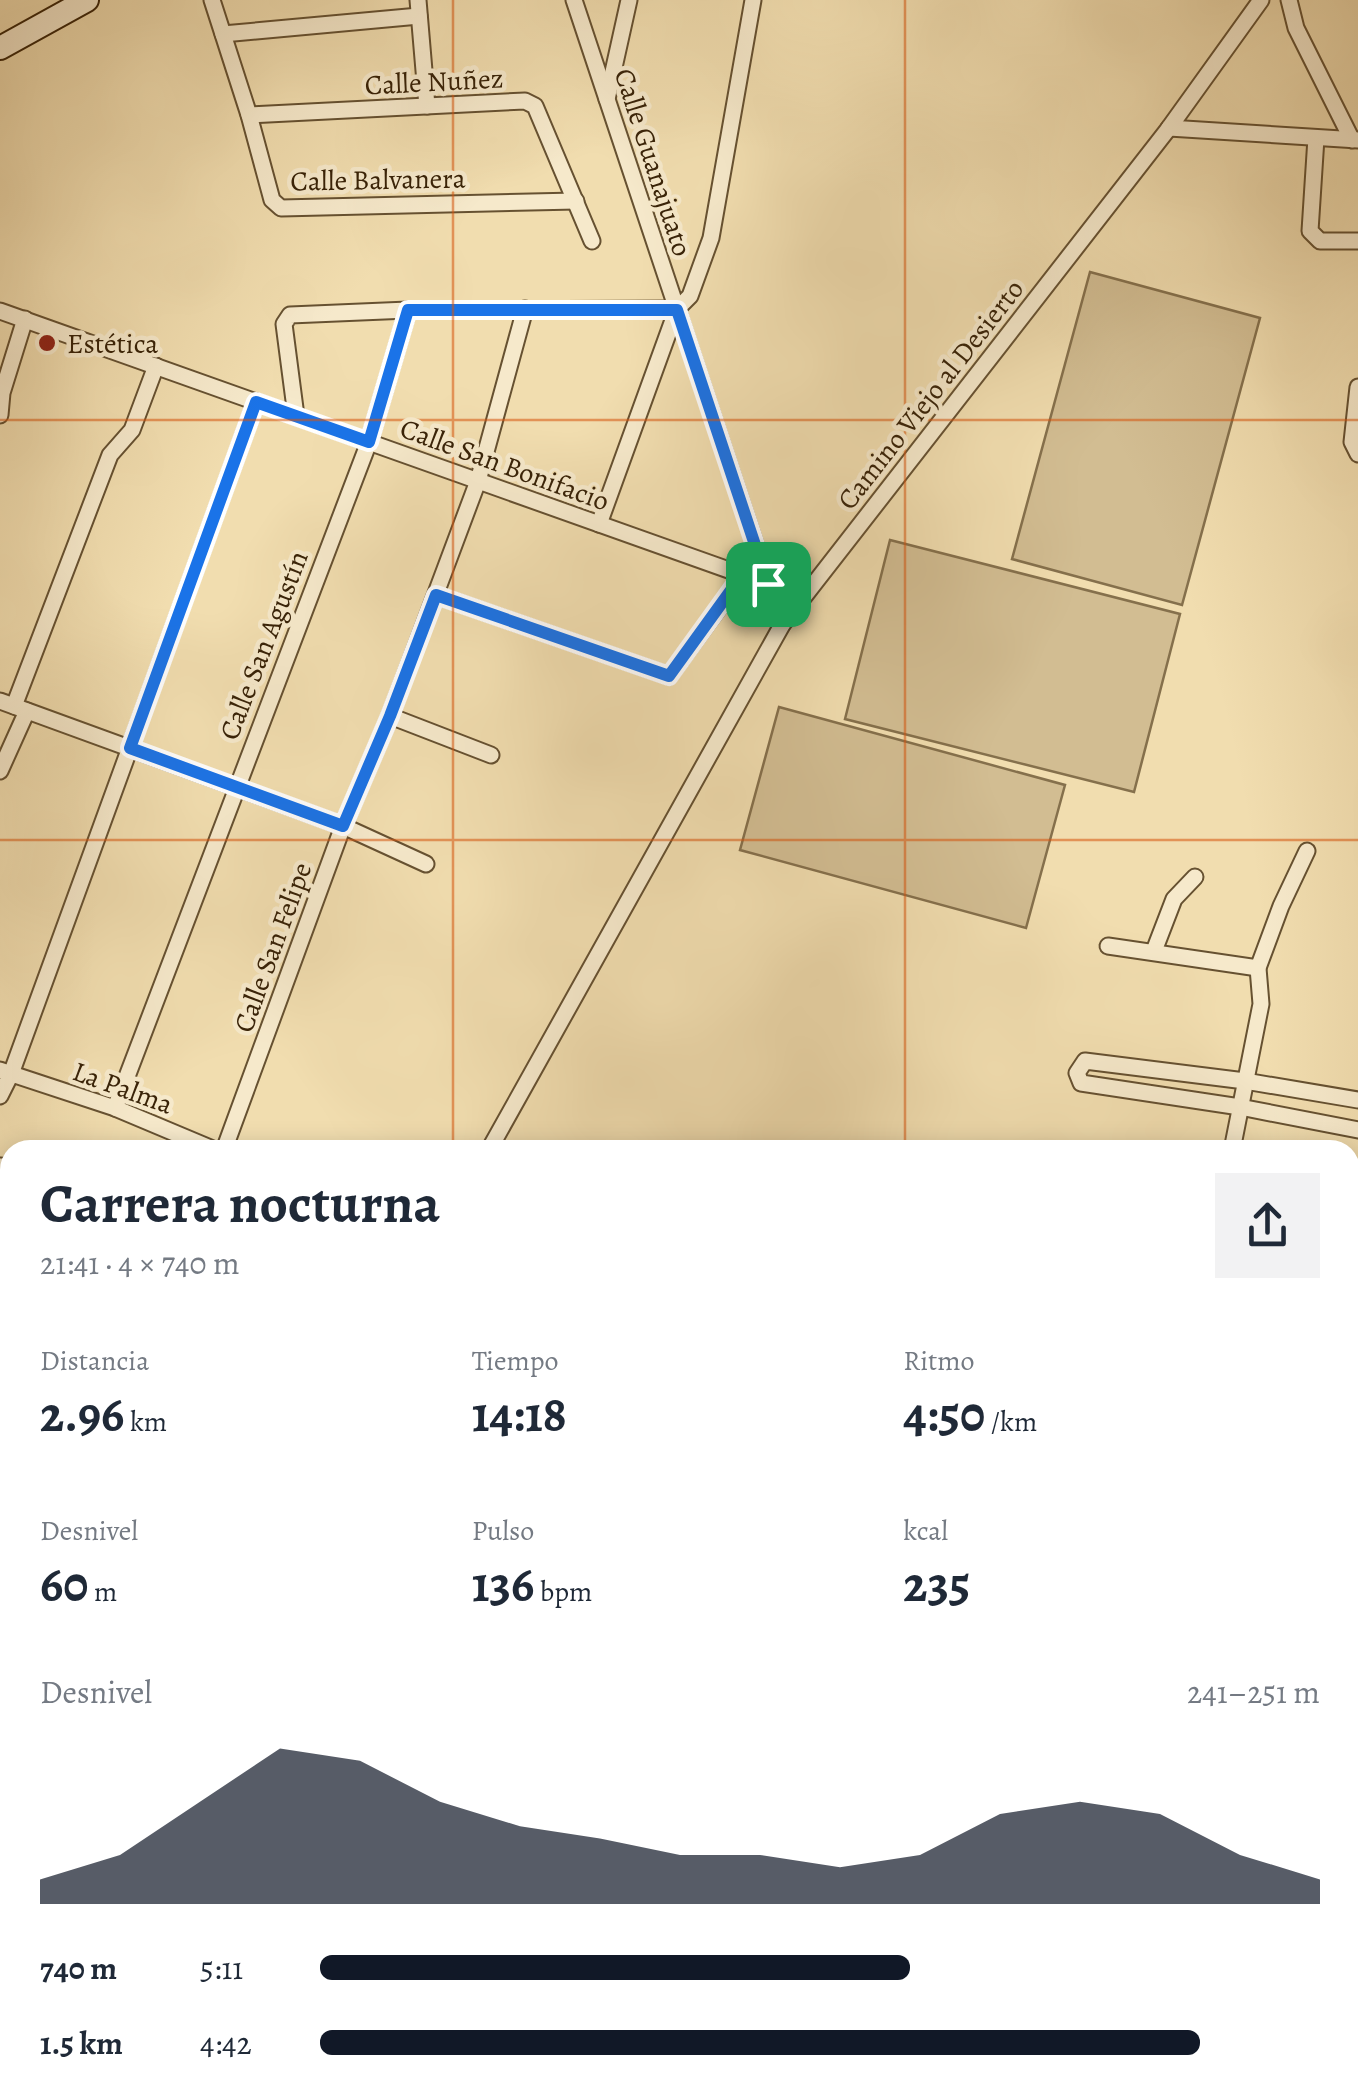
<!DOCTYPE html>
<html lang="es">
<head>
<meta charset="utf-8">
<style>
  :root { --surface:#fff; --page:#f2f2f3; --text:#1f2937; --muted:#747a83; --accent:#111827 }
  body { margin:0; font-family:Alegreya,serif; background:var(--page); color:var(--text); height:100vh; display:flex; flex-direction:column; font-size:38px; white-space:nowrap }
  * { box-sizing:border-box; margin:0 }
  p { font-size:32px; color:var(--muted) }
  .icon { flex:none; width:55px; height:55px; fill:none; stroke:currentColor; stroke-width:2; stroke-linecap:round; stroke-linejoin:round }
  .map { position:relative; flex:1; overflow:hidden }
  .sheet { position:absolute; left:0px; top:1140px; width:1360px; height:960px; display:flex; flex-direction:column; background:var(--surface); border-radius:30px 30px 0 0; box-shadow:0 5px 25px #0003 }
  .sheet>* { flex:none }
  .pin { position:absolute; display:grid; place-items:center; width:85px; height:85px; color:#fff; margin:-42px; border-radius:20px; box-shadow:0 5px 15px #0006 }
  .round { display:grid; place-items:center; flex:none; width:105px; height:105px; border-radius:0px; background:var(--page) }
  .summary { display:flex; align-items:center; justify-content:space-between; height:170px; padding:0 40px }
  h1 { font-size:55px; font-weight:700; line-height:75px }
  .figures { display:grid; grid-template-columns:repeat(3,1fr); gap:15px; height:170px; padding:10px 40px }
  .figures div { display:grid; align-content:center }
  .figures b { font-size:50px; font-weight:700 }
  .figures small { font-size:28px; font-weight:400 }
  .figures p { font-size:28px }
  .chart { height:280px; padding:20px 40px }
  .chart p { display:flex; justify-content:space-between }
  .chart svg { width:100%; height:180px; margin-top:10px; fill:var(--accent); opacity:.7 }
  ul { padding:0 40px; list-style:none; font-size:32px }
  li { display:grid; grid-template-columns:160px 120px 1fr; align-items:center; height:75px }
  li i { height:25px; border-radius:12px; background:var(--accent) }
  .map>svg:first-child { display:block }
  .green { fill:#d2bd92; stroke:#85704c; stroke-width:2.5 }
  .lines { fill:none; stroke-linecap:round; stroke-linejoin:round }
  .street-casing { stroke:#665131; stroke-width:19 }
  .secondary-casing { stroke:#382207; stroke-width:26 }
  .path { stroke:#382207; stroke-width:4; stroke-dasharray:8 5; stroke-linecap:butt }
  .street { stroke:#f6e9cb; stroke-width:15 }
  .secondary { stroke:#f6e9cb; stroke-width:22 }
  .route-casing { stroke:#fff; stroke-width:20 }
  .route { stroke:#1a73e8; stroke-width:12 }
  .grid { fill:none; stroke:#d6540c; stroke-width:2.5; stroke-opacity:0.55 }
  .poi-dot { fill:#8f2418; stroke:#f6e9cb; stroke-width:4 }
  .labels { text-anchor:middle; stroke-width:9; stroke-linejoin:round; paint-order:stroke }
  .street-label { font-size:28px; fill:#382207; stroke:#f6e9cb }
  .poi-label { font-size:28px; fill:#382207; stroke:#f6e9cb; text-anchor:start }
</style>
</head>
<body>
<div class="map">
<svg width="1358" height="2100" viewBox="0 0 1358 2100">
  <rect width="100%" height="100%" fill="#f1ddaf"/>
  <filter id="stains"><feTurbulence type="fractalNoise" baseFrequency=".002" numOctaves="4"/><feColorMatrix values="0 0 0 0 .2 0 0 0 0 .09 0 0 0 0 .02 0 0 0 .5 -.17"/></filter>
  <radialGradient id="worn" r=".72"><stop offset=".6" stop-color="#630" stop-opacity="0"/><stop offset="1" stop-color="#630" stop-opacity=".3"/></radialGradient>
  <g class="green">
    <polygon points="1090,272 1260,318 1182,605 1012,559"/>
    <polygon points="890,540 1180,614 1134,792 845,719"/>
    <polygon points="779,707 1065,785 1026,928 740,850"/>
    <polygon points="1350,1659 1358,1660 1358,1853 1350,1852"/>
    <polygon points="912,2090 1096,2090 1082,2100 919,2100"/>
  </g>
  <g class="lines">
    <defs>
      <g id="street">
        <polyline points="212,0 249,115 272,200 281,208 576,201"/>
        <polyline points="418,0 427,106"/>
        <polyline points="574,0 782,625"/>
        <polyline points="1289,0 1296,28 1352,140"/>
        <polyline points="223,34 419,16"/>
        <polyline points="607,99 629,0"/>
        <polyline points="249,115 525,101 535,106 592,241"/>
        <polyline points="1169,128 1358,140"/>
        <polyline points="1316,138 1310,231 1320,241 1358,241"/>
        <polyline points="0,311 768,584"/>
        <polyline points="1358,387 1352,442 1358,454"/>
        <polyline points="0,415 2,393 25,319"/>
        <polyline points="296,416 284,324 290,315 408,310 677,309"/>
        <polyline points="599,524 677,309 690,296 711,238 753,0"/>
        <polyline points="436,595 669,676 743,575"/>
        <polyline points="0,701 343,826 426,864"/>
        <polyline points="14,706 110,455 132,430 156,366"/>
        <polyline points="390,716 491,755"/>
        <polyline points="0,771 27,711"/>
        <polyline points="1108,946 1258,968"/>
        <polyline points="1154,951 1174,899 1195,877"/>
        <polyline points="0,1070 115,1108 215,1150"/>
        <polyline points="0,1096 11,1074 256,402"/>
        <polyline points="1358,1100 1245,1081 1085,1061 1077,1073 1081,1083 1240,1107 1358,1130"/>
        <polyline points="115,1108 369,442 408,310"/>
        <polyline points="224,1150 343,826 390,716 478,481 525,309"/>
        <polyline points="489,1150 782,625 1169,128 1261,0"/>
        <polyline points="1232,1150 1261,1004 1258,968 1281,906 1307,851"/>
        <polyline points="0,1166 10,1167"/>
        <polyline points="1350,1341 1358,1343"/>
        <polyline points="0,1498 10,1499"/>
        <polyline points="0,1736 10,1737"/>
        <polyline points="0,1882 10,1883"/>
        <polyline points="0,2018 10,2019"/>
        <polyline points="0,2041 10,2041"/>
        <polyline points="453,2090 454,2100"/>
        <polyline points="480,2090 481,2100"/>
        <polyline points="567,2090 568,2100"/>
        <polyline points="791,2090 791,2100"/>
        <polyline points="75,2100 76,2090"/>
        <polyline points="99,2100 100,2090"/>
      </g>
      <g id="secondary">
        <polyline points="0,48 87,0"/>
        <polyline points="1350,1997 1358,1992"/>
        <polyline points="1205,2100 1220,2090"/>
      </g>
    </defs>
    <use href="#street" class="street-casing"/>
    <use href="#secondary" class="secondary-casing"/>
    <polyline class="path" points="0,1379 10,1380"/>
    <use href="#street" class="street"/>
    <use href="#secondary" class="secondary"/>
  </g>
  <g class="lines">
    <defs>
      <polygon id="route" points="408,310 677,310 768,584 742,575 669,676 436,595 390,716 343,826 130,748 256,402 369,442"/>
    </defs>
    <use href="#route" class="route-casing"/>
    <use href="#route" class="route"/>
  </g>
  <path class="grid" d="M453,0V1150M905,0V1150M0,420H1358M0,840H1358M0,1260H10M1350,1260H1358M0,1680H10M1350,1680H1358M453,2090V2100M905,2090V2100"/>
  <circle class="poi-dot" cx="47" cy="343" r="10"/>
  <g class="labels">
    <g class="street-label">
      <text transform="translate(434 81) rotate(-3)" y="10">Calle Nuñez</text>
      <text transform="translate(654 162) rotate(72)" y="10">Calle Guanajuato</text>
      <text transform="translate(378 179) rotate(-1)" y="10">Calle Balvanera</text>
      <text transform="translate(930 394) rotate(-52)" y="10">Camino Viejo al Desierto</text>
      <text transform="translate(505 464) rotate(20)" y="10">Calle San Bonifacio</text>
      <text transform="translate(263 645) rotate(-69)" y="10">Calle San Agustín</text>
      <text transform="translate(272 947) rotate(-70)" y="10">Calle San Felipe</text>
      <text transform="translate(123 1087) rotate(20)" y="10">La Palma</text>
    </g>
    <g class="poi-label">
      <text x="67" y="353">Estética</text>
    </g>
  </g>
  <rect width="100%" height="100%" filter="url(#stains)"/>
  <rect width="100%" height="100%" fill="url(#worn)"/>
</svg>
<div class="pin" style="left:768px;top:584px;background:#1e9e55"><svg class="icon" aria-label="arrive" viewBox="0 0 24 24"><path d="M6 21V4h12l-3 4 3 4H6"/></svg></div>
<section class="sheet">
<div class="summary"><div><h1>Carrera nocturna</h1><p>21:41 · 4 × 740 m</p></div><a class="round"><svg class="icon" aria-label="share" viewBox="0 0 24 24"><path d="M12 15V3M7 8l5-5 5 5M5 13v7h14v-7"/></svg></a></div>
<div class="figures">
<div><p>Distancia</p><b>2.96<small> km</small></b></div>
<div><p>Tiempo</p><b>14:18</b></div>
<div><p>Ritmo</p><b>4:50<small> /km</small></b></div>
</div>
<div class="figures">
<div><p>Desnivel</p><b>60<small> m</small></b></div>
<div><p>Pulso</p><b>136<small> bpm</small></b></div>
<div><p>kcal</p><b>235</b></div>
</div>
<div class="chart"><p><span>Desnivel</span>241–251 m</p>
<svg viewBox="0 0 160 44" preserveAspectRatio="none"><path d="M0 44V38L10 32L20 19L30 6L40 9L50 19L60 25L70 28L80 32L90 32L100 35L110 32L120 22L130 19L140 22L150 32L160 38V44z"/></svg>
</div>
<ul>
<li><b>740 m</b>5:11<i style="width:59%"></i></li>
<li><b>1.5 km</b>4:42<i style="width:88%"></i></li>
</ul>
</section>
</div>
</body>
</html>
